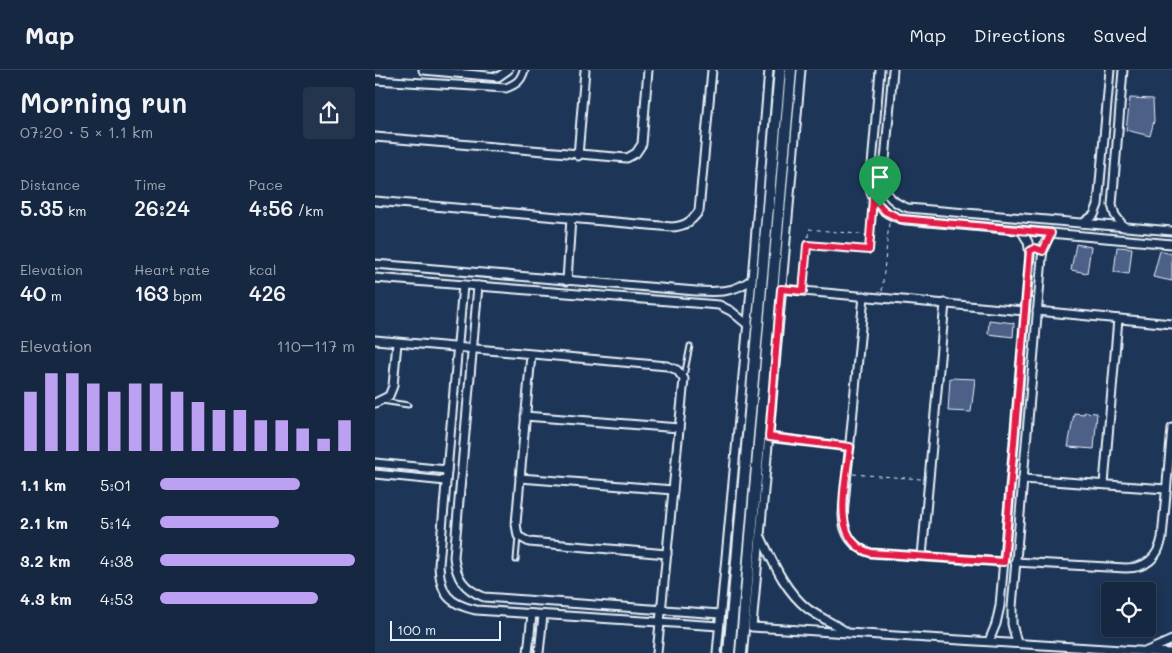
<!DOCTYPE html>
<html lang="en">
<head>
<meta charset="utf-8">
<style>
  :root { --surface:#162841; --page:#23344c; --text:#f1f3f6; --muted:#9ea6b1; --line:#35445a; --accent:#bca0f2 }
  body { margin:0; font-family:Mali,sans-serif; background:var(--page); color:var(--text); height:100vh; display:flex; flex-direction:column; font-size:19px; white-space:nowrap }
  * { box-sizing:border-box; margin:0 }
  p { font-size:16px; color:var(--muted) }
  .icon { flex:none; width:28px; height:28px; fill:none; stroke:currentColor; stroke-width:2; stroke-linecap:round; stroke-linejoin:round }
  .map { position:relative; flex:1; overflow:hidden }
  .sheet { display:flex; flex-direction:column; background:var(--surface); width:375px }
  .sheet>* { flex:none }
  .buttons { position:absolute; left:726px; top:512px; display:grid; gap:10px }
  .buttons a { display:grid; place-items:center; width:55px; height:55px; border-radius:5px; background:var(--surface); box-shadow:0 2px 12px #0003,0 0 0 1px var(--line); font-size:25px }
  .scale { position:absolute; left:15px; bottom:12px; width:111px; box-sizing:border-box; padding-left:5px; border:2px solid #e8f1f8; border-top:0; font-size:14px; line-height:18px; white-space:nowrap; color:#e8f1f8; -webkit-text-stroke:4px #1d3557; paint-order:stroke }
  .pin { position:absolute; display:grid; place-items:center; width:42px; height:42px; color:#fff; margin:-51px -21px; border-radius:50% 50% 50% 0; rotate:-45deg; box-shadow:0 0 5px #0007 }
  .pin .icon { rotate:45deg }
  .round { display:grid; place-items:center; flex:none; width:52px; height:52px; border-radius:5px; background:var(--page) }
  .overview { display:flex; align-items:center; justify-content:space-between; height:85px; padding:0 20px }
  h1 { font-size:28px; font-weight:600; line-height:38px }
  .stats { display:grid; grid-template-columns:repeat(3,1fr); gap:8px; height:85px; padding:5px 20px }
  .stats div { display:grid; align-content:center }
  .stats b { font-size:21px; font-weight:600 }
  .stats small { font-size:14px; font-weight:400 }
  .stats p { font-size:14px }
  .chart { height:140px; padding:10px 20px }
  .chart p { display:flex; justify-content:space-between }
  .chart svg { width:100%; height:90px; margin-top:5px; stroke:var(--accent); stroke-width:6 }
  ul { padding:0 20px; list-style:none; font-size:16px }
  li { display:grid; grid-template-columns:80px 60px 1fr; align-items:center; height:38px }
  li i { height:12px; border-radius:6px; background:var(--accent) }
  header { display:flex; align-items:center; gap:30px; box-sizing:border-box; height:70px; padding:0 25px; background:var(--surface); border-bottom:1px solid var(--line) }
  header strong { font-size:24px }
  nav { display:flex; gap:28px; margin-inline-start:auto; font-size:18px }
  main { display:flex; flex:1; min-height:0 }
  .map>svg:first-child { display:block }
  .building { fill:#4d6188; stroke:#e8f1f8 }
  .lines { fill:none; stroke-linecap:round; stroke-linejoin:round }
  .lane-casing { stroke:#e8f1f8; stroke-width:7 }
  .street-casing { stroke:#e8f1f8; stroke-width:11 }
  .secondary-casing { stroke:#e8f1f8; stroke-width:14 }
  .path { stroke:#e8f1f8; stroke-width:1; stroke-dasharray:4 4; stroke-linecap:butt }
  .lane { stroke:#1d3557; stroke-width:3 }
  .street { stroke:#1d3557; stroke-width:7 }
  .secondary { stroke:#1d3557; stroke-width:10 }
  .route-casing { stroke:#fff; stroke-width:10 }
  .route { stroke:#e11d48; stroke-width:6 }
</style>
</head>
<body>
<header>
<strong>Map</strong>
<nav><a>Map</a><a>Directions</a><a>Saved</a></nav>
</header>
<main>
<section class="sheet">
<div class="overview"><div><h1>Morning run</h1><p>07:20 · 5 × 1.1 km</p></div><a class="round"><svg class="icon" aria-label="share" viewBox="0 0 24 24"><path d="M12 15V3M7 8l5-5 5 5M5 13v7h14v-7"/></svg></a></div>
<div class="stats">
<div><p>Distance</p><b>5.35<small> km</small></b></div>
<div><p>Time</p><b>26:24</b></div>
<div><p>Pace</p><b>4:56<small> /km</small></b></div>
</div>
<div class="stats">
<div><p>Elevation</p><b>40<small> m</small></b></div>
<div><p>Heart rate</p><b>163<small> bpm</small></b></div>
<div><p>kcal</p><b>426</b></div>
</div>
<div class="chart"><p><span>Elevation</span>110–117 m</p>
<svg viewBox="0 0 160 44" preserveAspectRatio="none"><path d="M5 44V15M15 44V6M25 44V6M35 44V11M45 44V15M55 44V11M65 44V11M75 44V15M85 44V20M95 44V24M105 44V24M115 44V29M125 44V29M135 44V33M145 44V38M155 44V29"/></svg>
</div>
<ul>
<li><b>1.1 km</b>5:01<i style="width:72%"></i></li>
<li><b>2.1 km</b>5:14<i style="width:61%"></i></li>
<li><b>3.2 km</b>4:38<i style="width:100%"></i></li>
<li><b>4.3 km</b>4:53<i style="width:81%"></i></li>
</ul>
</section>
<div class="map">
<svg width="797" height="583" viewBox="0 0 797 583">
  <rect width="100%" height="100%" fill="#1d3557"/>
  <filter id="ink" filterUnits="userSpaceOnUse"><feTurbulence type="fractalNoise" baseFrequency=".02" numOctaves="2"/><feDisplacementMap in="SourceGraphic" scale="10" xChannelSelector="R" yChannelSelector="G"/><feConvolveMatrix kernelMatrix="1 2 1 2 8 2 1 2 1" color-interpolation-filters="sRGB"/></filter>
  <g filter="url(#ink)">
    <g class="building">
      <polygon points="755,28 778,29 779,51 775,66 751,60"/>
      <polygon points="701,174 716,177 712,203 696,200"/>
      <polygon points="742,177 757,178 754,204 739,202"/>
      <polygon points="785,181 797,184 797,211 778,207"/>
      <polygon points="614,250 639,253 638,267 613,264"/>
      <polygon points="575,308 600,309 596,342 573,341"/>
      <polygon points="709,342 722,343 719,379 693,377 699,343 709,344"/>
    </g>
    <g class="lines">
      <defs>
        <g id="lane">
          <polyline points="494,180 498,132"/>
          <polyline points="309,306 315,276"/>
          <polyline points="7,331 33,335"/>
          <polyline points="141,490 143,467"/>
        </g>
        <g id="street">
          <polyline points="48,0 123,7 133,0"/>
          <polyline points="426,0 377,557 795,583"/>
          <path d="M505,0L495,119C499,137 514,147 531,150L797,174"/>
          <path d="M518,0L508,113C511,126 520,134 533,138L797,161"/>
          <polyline points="748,0 737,135 740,145 749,157"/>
          <path d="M0,10L131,18C141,14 146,11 149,0"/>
          <polyline points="0,67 252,88 261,83 267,74 273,0"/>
          <polyline points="203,86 210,0"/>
          <path d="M0,131L297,157C310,156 316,152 324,141L337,0"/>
          <polyline points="708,153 719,145 723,135 735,0"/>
          <path d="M0,194L321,221C343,222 359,223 377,209"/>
          <polyline points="0,208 344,235 356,241 373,255"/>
          <polyline points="192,211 196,148"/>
          <path d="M88,215L64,495C65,523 73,534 101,540L344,556"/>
          <path d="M103,216L79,487C81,508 89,519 109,527L345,544"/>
          <polyline points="406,219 650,241"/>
          <path d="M489,226L468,445C468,464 478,478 496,483L629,492"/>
          <polyline points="662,241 797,254"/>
          <polyline points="0,270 292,296 302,300 309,309 282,583"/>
          <polyline points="156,285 141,454 143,466 154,472 292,484"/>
          <polyline points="0,333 14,326 18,316 22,273"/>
          <polyline points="150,346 304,358"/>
          <polyline points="393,367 475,377"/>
          <polyline points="0,393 72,400"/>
          <polyline points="0,404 71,411"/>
          <polyline points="145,408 298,420"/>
          <polyline points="648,409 791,419"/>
          <polyline points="729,414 743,249"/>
          <path d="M385,465C398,492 409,520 433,539C444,547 458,553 470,561"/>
          <polyline points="547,486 570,233"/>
          <path d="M640,492L751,498C771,498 783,488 787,468L797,358"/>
          <polyline points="614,571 621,554 625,536 655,185 653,172 646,160"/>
          <polyline points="642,573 637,554 637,537 667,188 669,175 676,163"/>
          <polyline points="772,581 797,570"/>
          <polyline points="153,583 157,544"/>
          <polyline points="164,583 168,545"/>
          <polyline points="342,583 377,209 394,0"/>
        </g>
        <g id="secondary">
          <polyline points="354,583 405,0"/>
          <polyline points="366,583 416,0"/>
        </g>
      </defs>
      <use href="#lane" class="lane-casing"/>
      <use href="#street" class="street-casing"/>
      <use href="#secondary" class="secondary-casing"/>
      <g class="path">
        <polyline points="433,175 489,180"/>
        <polyline points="429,215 434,159 491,165"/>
        <polyline points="507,221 514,153"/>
        <polyline points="478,404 546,409"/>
      </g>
      <use href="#lane" class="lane"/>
      <use href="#street" class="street"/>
      <use href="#secondary" class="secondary"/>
    </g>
  </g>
  <g class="lines" filter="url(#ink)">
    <defs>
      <path id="route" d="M498,128L510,141L526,149L676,163L668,181L660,178L655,181L629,492L496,483C453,471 472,410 475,377L394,367L406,219L428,221L432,175L494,180Z"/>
    </defs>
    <use href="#route" class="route-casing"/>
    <use href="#route" class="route"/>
  </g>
</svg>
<div class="buttons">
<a><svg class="icon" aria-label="locate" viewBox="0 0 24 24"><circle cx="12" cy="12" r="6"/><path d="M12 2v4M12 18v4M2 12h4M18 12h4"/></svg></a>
</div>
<div class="scale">100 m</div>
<div class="pin" style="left:505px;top:137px;background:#1e9e55"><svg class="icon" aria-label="arrive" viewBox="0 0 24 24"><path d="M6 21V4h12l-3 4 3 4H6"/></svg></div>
</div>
</main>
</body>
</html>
